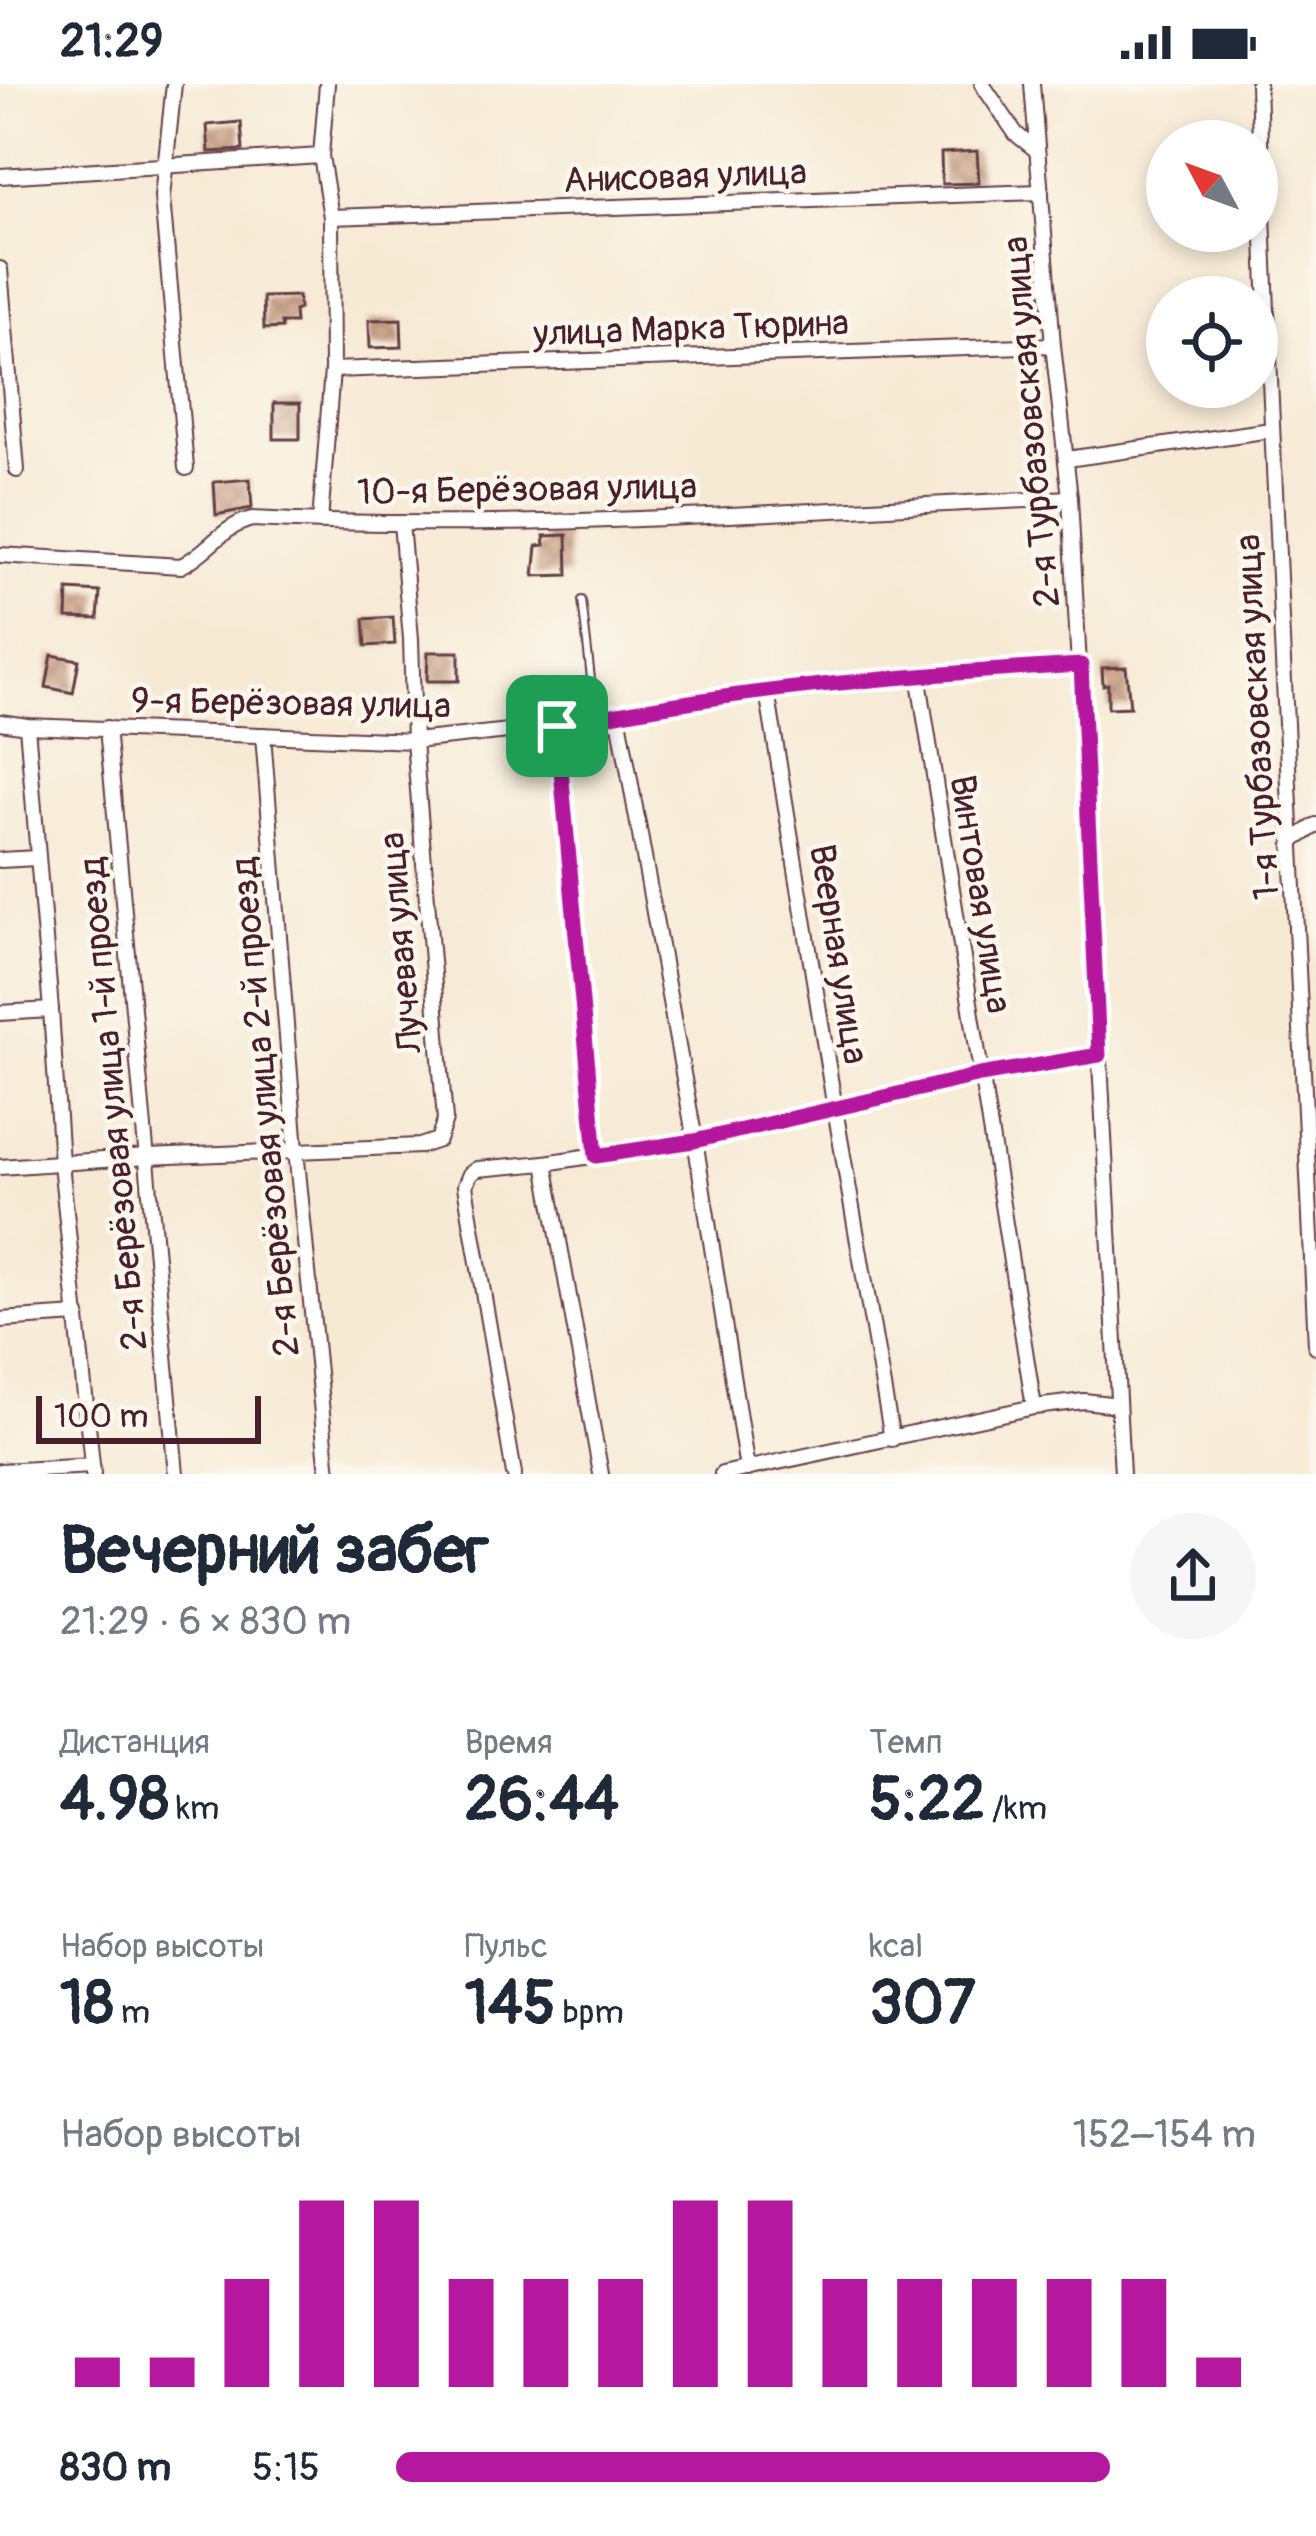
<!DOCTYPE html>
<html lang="ru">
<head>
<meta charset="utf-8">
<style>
  :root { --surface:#fff; --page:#f6f6f7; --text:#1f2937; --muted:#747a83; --accent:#b5179e }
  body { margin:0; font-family:Pangolin,sans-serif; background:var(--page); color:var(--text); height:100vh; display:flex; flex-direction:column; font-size:45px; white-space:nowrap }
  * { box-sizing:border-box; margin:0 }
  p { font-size:39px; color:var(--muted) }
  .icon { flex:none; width:66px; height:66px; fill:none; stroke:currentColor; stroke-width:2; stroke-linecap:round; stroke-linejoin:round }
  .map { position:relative; height:1390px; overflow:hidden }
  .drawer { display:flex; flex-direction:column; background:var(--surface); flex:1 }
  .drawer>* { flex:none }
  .needle { width:78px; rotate:311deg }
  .fabs { position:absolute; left:1146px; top:36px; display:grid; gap:24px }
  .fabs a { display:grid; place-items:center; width:132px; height:132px; border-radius:50%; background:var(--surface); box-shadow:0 6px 18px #0003; font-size:60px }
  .scale { position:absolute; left:36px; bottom:30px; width:225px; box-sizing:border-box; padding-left:12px; border:6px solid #4a1f2b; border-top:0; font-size:33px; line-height:42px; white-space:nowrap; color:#4a1f2b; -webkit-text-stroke:9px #fbf7ec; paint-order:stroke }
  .pin { position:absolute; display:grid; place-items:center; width:102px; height:102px; color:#fff; margin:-51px; border-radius:24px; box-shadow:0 6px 18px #0006 }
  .round { display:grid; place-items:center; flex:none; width:126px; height:126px; border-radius:63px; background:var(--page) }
  .summary { display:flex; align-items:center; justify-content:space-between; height:204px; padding:0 60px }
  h1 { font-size:66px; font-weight:800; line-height:90px }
  .metrics { display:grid; grid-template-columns:repeat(3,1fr); gap:18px; height:204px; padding:12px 60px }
  .metrics div { display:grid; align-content:center }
  .metrics b { font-size:60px; font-weight:800 }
  .metrics small { font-size:33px; font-weight:400 }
  .metrics p { font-size:33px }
  .chart { height:336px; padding:24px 60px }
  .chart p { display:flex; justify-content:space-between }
  .chart svg { width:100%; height:216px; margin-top:12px; stroke:var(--accent); stroke-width:6 }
  ul { padding:0 60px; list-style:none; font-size:39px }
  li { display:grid; grid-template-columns:192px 144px 1fr; align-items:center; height:90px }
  li i { height:30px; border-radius:15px; background:var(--accent) }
  .status { display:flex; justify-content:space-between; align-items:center; height:84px; padding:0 60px; background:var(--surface); direction:ltr }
  .status svg { height:33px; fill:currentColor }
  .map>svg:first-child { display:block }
  .building { fill:url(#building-cross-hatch) }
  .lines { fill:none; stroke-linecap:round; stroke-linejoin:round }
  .service-casing { stroke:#643d44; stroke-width:10 }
  .minor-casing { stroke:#643d44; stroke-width:18 }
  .service { stroke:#fff; stroke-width:6 }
  .minor { stroke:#fff; stroke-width:14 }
  .route-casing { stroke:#fff; stroke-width:24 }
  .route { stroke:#b5179e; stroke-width:15 }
  .labels { text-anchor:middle; stroke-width:9; stroke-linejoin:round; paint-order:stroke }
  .street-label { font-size:36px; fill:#4a1f2b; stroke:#fbf7ec }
</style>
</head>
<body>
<div class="status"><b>21:29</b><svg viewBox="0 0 49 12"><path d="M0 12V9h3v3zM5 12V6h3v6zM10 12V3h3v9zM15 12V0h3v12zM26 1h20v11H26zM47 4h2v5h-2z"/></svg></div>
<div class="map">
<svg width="1316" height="1390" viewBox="0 0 1316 1390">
  <defs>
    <pattern id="building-cross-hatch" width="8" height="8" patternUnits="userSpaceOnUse" patternTransform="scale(3)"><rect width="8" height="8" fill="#c89c80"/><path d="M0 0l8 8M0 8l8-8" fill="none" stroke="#a47f69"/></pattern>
  </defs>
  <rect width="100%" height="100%" fill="#fbf7ec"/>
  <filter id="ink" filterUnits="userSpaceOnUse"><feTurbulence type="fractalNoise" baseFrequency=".00833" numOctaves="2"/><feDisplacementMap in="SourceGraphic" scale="24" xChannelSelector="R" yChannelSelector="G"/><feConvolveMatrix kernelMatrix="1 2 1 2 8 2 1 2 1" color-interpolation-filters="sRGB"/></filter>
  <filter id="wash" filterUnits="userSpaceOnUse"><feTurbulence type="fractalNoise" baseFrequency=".004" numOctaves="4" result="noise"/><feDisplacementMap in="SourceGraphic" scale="48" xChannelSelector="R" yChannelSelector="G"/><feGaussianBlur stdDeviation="2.7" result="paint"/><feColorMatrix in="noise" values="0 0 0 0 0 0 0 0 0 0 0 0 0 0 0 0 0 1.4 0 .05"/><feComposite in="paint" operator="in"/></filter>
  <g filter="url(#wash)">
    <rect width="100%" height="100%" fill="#f7ead5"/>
    <g id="blocks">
      <g class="building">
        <polygon points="241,38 243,66 209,68 207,41"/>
        <polygon points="977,67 979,99 942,100 941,69"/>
        <polygon points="298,212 299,225 294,227 295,239 281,239 282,244 264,245 263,213"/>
        <polygon points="401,235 402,263 370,264 369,236"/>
        <rect x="274" y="319" width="26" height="36"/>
        <polygon points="250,395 252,424 216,431 214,398"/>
        <polygon points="567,451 568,491 534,492 537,462 545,461 544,452"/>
        <polygon points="68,506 100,508 98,535 67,534"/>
        <polygon points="393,533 395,560 366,562 364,535"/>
        <polygon points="428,568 459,568 459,597 427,597"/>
        <polygon points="52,571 79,576 73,609 46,603"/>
        <polygon points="1126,583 1130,623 1108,624 1108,600 1103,601 1102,584"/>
      </g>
    </g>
  </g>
  <g filter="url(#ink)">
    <use href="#blocks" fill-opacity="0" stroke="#643d44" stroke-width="3"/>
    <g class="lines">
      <defs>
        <polyline id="service" points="582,516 595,630"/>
        <g id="minor">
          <polyline points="174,0 162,113 186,384"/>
          <polyline points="982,0 1016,50 1035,65"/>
          <polyline points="1032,0 1053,261 1070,414 1122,1390"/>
          <path d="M1258,0C1273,421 1297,841 1316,1262"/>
          <polyline points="0,92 321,72"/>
          <polyline points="331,133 1041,108"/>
          <polyline points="0,185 17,386"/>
          <polyline points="332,286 1053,261"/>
          <polyline points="1067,375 1271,346"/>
          <polyline points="320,438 332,286 331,133 321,72 327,0"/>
          <path d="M0,471L181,482C207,469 223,442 252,435C524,449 798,426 1070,414"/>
          <polyline points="918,590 1034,1323"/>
          <polyline points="767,607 835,1025 892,1355"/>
          <polyline points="618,629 695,1056 747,1385"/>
          <polyline points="0,638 27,642 414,657 557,642 618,629 767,607 918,590 1081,581"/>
          <polyline points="27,642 51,926 61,1079 93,1390"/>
          <polyline points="557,642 596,1072"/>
          <polyline points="107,644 176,1390"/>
          <polyline points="263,651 296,1066 328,1390"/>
          <polyline points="1294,756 1316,741"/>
          <polyline points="0,776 37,774"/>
          <polyline points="0,929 51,926"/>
          <polyline points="545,1079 601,1390"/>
          <polyline points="0,1083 147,1073 420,1062 438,1056 445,1036 414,657 411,555 401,439"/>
          <polyline points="0,1236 78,1231"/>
          <polyline points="0,1387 92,1382"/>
          <polyline points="514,1390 465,1102 470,1090 477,1085 545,1079 695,1056 980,991 1099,971"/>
          <polyline points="722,1390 1034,1323 1084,1317 1118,1321"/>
        </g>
      </defs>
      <use href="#service" class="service-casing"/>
      <use href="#minor" class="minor-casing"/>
      <use href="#service" class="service"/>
      <use href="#minor" class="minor"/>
    </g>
  </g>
  <g class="lines" filter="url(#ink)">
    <defs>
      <path id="route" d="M1081,581L1099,971L980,991L694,1057L596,1072L557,642C729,605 905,591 1081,581Z"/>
    </defs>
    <use href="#route" class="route-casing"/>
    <use href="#route" class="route"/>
  </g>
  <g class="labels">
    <g class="street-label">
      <text transform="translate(685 91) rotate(-2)" y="13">Анисовая улица</text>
      <text transform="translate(691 243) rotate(-2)" y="13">улица Марка Тюрина</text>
      <text transform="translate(1030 338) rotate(-95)" y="13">2-я Турбазовская улица</text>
      <text transform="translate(527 404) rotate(-1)" y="13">10-я Берёзовая улица</text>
      <text transform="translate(291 618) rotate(1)" y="13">9-я Берёзовая улица</text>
      <text transform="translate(1256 633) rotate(-93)" y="13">1-я Турбазовская улица</text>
      <text transform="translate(982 810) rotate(81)" y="13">Винтовая улица</text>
      <text transform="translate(400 859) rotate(-95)" y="13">Лучевая улица</text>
      <text transform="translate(840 870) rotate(81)" y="13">Веерная улица</text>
      <text transform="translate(112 1020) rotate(-95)" y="13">2-я Берёзовая улица 1-й проезд</text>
      <text transform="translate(264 1023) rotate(-95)" y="13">2-я Берёзовая улица 2-й проезд</text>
    </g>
  </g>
</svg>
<div class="fabs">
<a><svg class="needle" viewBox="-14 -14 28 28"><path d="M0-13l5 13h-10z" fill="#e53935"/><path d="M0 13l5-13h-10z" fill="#747a83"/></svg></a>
<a><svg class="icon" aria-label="locate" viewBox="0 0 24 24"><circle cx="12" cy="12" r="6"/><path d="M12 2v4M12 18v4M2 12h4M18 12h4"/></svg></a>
</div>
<div class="scale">100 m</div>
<div class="pin" style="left:557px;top:642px;background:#1e9e55"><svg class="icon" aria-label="arrive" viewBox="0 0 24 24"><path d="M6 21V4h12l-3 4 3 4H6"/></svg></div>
</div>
<section class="drawer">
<div class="summary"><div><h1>Вечерний забег</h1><p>21:29 · 6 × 830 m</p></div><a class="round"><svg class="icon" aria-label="share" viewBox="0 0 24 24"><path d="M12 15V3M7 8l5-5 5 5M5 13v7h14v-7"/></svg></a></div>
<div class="metrics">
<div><p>Дистанция</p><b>4.98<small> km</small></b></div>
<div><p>Время</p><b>26:44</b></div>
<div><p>Темп</p><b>5:22<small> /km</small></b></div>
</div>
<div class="metrics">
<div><p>Набор высоты</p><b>18<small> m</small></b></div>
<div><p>Пульс</p><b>145<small> bpm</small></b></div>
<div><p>kcal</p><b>307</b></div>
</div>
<div class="chart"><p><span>Набор высоты</span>152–154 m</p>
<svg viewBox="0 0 160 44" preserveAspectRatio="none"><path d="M5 44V38M15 44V38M25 44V22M35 44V6M45 44V6M55 44V22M65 44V22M75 44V22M85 44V6M95 44V6M105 44V22M115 44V22M125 44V22M135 44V22M145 44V22M155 44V38"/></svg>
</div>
<ul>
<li><b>830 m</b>5:15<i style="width:83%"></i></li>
</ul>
</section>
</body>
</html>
